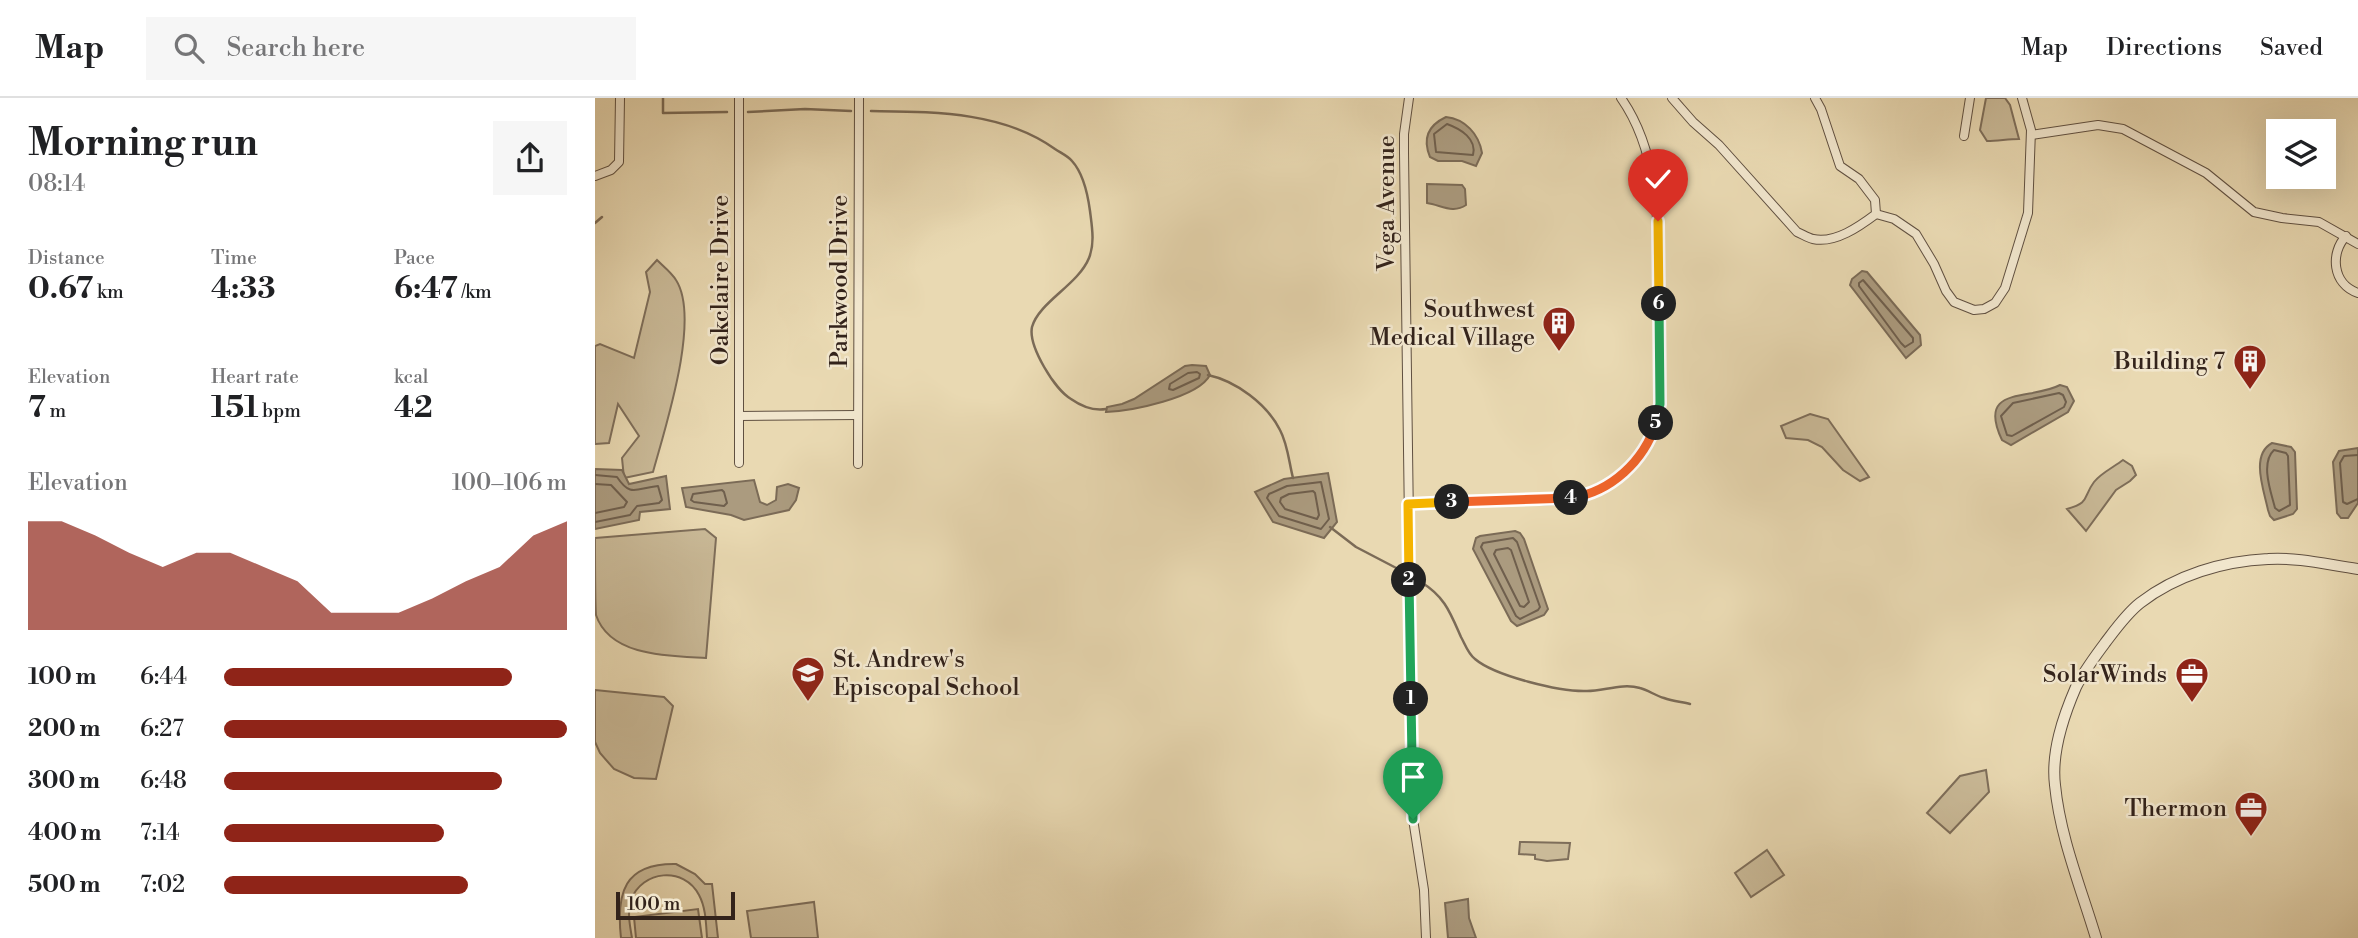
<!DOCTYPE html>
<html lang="en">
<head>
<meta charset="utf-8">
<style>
  :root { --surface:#fff; --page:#f6f6f6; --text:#202124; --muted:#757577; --line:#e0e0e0; --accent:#8f2418 }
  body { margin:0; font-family:"Libre Bodoni",serif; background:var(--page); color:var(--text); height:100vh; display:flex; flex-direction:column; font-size:26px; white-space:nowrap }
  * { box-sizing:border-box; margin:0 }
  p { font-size:23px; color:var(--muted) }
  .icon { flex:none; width:38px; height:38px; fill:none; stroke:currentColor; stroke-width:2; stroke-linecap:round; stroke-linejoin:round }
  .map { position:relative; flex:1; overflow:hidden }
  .sheet { display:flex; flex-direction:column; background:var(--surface); width:595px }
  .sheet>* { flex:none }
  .controls { position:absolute; left:1671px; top:21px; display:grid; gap:14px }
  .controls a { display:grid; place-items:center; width:70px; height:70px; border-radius:0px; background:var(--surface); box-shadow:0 7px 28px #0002; font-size:35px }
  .scale { position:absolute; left:21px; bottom:18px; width:119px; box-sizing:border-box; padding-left:7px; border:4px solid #33231b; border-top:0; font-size:19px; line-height:24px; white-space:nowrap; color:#33231b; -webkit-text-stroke:5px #f1e6cd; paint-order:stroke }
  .pin { position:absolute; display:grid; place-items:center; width:60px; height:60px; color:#fff; margin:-72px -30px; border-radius:50% 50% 50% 0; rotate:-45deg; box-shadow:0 0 7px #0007 }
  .pin .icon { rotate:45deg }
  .km { position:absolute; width:35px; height:35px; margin:-18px; border-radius:50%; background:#222; color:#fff; font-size:19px; line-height:35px; text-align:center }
  .round { display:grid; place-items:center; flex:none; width:74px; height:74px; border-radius:0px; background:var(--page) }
  .overview { display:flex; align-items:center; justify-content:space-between; height:119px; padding:0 28px }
  h1 { font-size:38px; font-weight:800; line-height:52px }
  .metrics { display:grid; grid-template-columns:repeat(3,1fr); gap:10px; height:119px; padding:7px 28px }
  .metrics div { display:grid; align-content:center }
  .metrics b { font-size:30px; font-weight:800 }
  .metrics small { font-size:19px; font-weight:400 }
  .metrics p { font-size:19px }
  .chart { height:196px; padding:14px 28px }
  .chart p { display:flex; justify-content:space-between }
  .chart svg { width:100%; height:126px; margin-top:7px; fill:var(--accent); opacity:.7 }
  ul { padding:0 28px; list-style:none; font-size:23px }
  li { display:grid; grid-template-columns:112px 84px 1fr; align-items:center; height:52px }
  li i { height:18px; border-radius:9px; background:var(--accent) }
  header { display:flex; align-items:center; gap:42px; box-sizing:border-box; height:98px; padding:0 35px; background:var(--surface); border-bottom:2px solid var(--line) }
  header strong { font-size:33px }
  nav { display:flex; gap:38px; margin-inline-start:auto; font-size:24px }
  .search { width:490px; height:63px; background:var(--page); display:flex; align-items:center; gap:18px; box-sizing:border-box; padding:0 24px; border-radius:0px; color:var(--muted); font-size:26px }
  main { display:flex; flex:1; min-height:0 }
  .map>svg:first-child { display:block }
  .green { fill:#caba98; stroke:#7e6e5a; stroke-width:2 }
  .water { fill:#ab9b7f; stroke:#7b6b57; stroke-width:2 }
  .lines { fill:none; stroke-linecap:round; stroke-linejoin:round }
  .shore { stroke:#6f5f4d; stroke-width:2 }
  .stream { stroke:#7b6b57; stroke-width:2.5 }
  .minor-casing { stroke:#605041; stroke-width:10 }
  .tertiary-casing { stroke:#605041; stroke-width:12 }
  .minor { stroke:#f1e6cd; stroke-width:8 }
  .tertiary { stroke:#f1e6cd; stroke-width:10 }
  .split-1-casing { stroke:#fff; stroke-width:14 }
  .split-2-casing { stroke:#fff; stroke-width:14 }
  .split-3-casing { stroke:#fff; stroke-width:14 }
  .split-4-casing { stroke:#fff; stroke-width:14 }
  .split-5-casing { stroke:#fff; stroke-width:14 }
  .split-6-casing { stroke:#fff; stroke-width:14 }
  .split-7-casing { stroke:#fff; stroke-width:14 }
  .split-1 { stroke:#22a559; stroke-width:9 }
  .split-2 { stroke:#22a559; stroke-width:9 }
  .split-3 { stroke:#f5b400; stroke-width:9 }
  .split-4 { stroke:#f0652b; stroke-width:9 }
  .split-5 { stroke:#f0652b; stroke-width:9 }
  .split-6 { stroke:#22a559; stroke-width:9 }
  .split-7 { stroke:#f5b400; stroke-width:9 }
  .labels { text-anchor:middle; stroke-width:5; stroke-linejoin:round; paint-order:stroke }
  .street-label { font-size:24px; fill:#33231b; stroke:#f1e6cd }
  .poi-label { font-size:24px; fill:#33231b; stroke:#f1e6cd; text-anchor:end }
</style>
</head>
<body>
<header>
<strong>Map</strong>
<div class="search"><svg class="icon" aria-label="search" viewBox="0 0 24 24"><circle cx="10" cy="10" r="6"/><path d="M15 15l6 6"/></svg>Search here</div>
<nav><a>Map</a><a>Directions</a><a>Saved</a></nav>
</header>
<main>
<section class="sheet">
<div class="overview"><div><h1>Morning run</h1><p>08:14</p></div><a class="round"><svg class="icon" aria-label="share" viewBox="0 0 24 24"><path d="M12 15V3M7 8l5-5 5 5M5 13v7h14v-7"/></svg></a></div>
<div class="metrics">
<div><p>Distance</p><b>0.67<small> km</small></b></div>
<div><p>Time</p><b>4:33</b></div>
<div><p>Pace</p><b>6:47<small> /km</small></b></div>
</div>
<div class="metrics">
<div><p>Elevation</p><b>7<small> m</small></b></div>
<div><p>Heart rate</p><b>151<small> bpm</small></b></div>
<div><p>kcal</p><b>42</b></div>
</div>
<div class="chart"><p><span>Elevation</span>100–106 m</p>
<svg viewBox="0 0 160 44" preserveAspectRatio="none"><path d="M0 44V6L10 6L20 11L30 17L40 22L50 17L60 17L70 22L80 27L90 38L100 38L110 38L120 33L130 27L140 22L150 11L160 6V44z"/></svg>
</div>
<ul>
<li><b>100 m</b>6:44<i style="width:84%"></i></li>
<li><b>200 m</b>6:27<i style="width:100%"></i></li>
<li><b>300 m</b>6:48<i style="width:81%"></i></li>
<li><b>400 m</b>7:14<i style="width:64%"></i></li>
<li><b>500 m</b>7:02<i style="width:71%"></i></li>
</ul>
</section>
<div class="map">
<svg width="1763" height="840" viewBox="0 0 1763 840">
  <rect width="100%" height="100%" fill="#e9d9b2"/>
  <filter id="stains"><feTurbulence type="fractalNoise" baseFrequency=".00286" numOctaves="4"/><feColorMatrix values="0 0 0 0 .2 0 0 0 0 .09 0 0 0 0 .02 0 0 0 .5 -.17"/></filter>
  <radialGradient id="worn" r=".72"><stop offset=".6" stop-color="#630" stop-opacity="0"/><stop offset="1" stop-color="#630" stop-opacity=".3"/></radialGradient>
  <g class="green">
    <path d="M1391,0H1410L1415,7L1424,41C1413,41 1403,43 1392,43L1385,32Z"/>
    <path d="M62,162C68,168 77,175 81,182C106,221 70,330 58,374L29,380L27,360L44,338L23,306L14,345L0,346V248L5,246L39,260L55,194L51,174Z"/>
    <polygon points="1215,316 1233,321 1274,379 1265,383 1248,372 1227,349 1213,342 1191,340 1186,328"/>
    <path d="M1528,362L1537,368L1541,377L1535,383L1521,392L1491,433L1472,411C1496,404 1487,400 1499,384C1506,375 1519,369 1528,362Z"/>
    <path d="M110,431L121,440L111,560C75,558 15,559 1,517C0,503 0,457 0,440Z"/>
    <polygon points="0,592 69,599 78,608 61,681 39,680 19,671 5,655 0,644"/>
    <polygon points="1391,672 1394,694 1355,735 1332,715 1365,678"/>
    <polygon points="925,744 975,745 973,761 952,763 940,761 940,757 924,756"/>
    <polygon points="1172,752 1189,777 1156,799 1140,775"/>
    <path d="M81,766L100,776L110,786H117L123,840H112C111,826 111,810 104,797C89,768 47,772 36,802C32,814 35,828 37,840H26C21,795 29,765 81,766Z"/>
    <polygon points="219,804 223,840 156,840 152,813"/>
    <polygon points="103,811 107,840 41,840 39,819"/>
  </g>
  <g class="water">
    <path d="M851,19C870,21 884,36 887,55L881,68L867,63H843L835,59C827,40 834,27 851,19Z"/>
    <path d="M832,86L867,87L870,91L871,107C858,116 846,107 832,105Z"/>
    <polygon points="1267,173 1272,174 1325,237 1326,247 1311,260 1255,187 1257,181"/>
    <path d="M597,267L611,268L615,277C603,300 536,313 511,314L512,309L527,306L539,301L590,268Z"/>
    <path d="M1465,287L1472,289L1479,303L1473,314L1416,347L1407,342C1381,287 1435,303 1465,287Z"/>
    <path d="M1677,345L1696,349L1700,354L1702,411L1698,416L1679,422L1675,418L1673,412C1669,392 1655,357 1677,345Z"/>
    <polygon points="1763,350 1763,405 1753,420 1746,420 1742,415 1738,364 1744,353"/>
    <polygon points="0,371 27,372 34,386 71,378 75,411 45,414 44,422 0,431"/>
    <polygon points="733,375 742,424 729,440 678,424 660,394 689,381"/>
    <polygon points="159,382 165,404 172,407 181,402 182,389 193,386 204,390 201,402 194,412 149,422 136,417 91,409 87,390"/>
    <polygon points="920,433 925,435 929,441 953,511 949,517 922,528 916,523 878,451 881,440 885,438"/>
    <polygon points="873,801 874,820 881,840 853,840 850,805"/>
  </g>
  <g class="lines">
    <g class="shore">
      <path d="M852,26C866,31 882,41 878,57L841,54L839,36Z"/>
      <polygon points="1268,182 1318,240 1318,244 1310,249 1306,245 1264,188 1264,185"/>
      <polygon points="602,274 605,276 604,280 578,292 574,291 575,286 593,275"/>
      <polygon points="1464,295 1468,297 1471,304 1469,309 1417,338 1412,337 1406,318 1418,305"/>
      <path d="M1679,352L1691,355L1693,358L1695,407L1684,413L1680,410C1676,394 1665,365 1679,352Z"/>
      <polyline points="1763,357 1749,358 1745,365 1748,404 1752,406 1763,401"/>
      <path d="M0,377L22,379C36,400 41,390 63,388L67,402L64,405L42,408L35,417L0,424"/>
      <polygon points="726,384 734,421 726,431 684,418 672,400 674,396 692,388"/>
      <polyline points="0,386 16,387 32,404 29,409 0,415"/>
      <polygon points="127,392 129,394 132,405 129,408 99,404 96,402 98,396"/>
      <polygon points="718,393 720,395 724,417 722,421 690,411 685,404 686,400 694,396"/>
      <polygon points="918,440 922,444 945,509 943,512 925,521 921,518 886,449 888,445"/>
      <polygon points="913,450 916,452 934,504 929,509 925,508 899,456 901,452"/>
    </g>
    <g class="stream">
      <polyline points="68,0 68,15 132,14"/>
      <path d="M276,13C338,14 407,13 460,51C466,55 473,58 477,63C488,75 493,98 495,113C497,129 500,145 494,160C483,187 444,204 437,229C433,248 460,292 476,301C486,308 499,313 511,311"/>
      <polyline points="153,14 210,11 256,13"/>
      <polyline points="0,125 7,119"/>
      <path d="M613,277C641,283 672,306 685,332C693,347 694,365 698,380"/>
      <polyline points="735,429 761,449 807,473"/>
      <path d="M826,484C850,499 855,514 866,539C870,546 873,556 880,561C900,578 965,594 992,593C1009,593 1027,585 1045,590C1053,592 1061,598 1069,600C1077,603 1087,604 1095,606"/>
    </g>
    <defs>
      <g id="minor">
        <polyline points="814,0 809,36 809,55 818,721 829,792 831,840"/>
        <path d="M1077,0L1098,24L1124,47L1202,134C1207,136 1213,140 1218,141C1240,146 1265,128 1281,116L1280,102L1264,81L1245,68L1226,11L1220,0"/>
        <polyline points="1436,37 1503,27 1528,31 1611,75 1659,114 1687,120 1724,124 1763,146"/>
        <polyline points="1369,38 1375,0"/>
        <polyline points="0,78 16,72 24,64 25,0"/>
        <polyline points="1281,116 1299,121 1321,136 1339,166 1351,193 1359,204 1379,212 1389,211 1400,205 1410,190 1433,115 1436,32 1427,0"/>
        <path d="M1751,138C1735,155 1737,186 1763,195"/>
        <polyline points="144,318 263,317"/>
        <polyline points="144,365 144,0"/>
        <polyline points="263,366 264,0"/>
        <path d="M813,406C847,404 881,404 915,403C936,402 959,404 980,400C1029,389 1056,352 1065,306C1066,270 1065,234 1064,198C1063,131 1066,57 1026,0"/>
      </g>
      <path id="tertiary" d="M1501,840C1486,790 1465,739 1460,687C1456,654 1468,619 1481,589C1489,573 1499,560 1510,545C1520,532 1531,516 1545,505C1581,477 1628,463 1673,461C1703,459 1734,467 1763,471"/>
    </defs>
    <use href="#minor" class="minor-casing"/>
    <use href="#tertiary" class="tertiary-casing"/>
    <use href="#minor" class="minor"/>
    <use href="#tertiary" class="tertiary"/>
  </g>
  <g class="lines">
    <defs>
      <polyline id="split-1" points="816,601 818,721"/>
      <polyline id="split-2" points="814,482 816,601"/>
      <polyline id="split-3" points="814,482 813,406 857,404"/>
      <polyline id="split-4" points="857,404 976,400"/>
      <path id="split-5" d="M976,400C1016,394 1049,363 1061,325"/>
      <polyline id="split-6" points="1061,325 1065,306 1064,206"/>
      <polyline id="split-7" points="1063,123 1064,206"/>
    </defs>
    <use href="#split-1" class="split-1-casing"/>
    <use href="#split-2" class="split-2-casing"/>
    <use href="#split-3" class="split-3-casing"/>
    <use href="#split-4" class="split-4-casing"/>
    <use href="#split-5" class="split-5-casing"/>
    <use href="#split-6" class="split-6-casing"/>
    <use href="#split-7" class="split-7-casing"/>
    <use href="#split-1" class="split-1"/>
    <use href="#split-2" class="split-2"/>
    <use href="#split-3" class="split-3"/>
    <use href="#split-4" class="split-4"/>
    <use href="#split-5" class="split-5"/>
    <use href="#split-6" class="split-6"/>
    <use href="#split-7" class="split-7"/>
  </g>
  <defs>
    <symbol id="building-pin" viewBox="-11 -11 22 30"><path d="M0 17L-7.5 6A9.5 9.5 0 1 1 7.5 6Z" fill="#8f2418" stroke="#f1e6cd"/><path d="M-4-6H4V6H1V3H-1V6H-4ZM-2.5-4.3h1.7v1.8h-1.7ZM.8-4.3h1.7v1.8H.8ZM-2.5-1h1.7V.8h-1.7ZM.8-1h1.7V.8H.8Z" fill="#fff"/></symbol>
    <symbol id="school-pin" viewBox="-11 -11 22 30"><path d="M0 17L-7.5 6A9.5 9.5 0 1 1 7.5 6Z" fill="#8f2418" stroke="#f1e6cd"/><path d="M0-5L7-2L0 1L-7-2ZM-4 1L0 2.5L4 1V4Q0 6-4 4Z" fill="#fff"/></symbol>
    <symbol id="office-pin" viewBox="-11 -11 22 30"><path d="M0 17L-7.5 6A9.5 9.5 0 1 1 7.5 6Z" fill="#8f2418" stroke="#f1e6cd"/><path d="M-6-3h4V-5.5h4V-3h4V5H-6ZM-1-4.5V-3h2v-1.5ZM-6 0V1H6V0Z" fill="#fff"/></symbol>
  </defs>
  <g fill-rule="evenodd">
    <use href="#building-pin" x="945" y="206" width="38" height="52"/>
    <use href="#building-pin" x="1636" y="244" width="38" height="52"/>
    <use href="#school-pin" x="194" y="556" width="38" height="52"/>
    <use href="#office-pin" x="1578" y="557" width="38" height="52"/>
    <use href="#office-pin" x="1637" y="691" width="38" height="52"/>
  </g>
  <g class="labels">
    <g class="street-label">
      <text transform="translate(791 105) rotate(-90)" y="8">Vega Avenue</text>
      <text transform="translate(125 182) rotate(-90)" y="8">Oakclaire Drive</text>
      <text transform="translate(244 183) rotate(-90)" y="8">Parkwood Drive</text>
    </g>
    <g class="poi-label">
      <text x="940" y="219">Southwest<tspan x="940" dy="28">Medical Village</tspan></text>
      <text x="1630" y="271">Building 7</text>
      <text x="238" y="569" text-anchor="start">St. Andrew's<tspan x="238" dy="28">Episcopal School</tspan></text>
      <text x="1572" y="584">SolarWinds</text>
      <text x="1632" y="718">Thermon</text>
    </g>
  </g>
  <rect width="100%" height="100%" filter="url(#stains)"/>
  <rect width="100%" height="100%" fill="url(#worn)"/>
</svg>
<div class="controls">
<a><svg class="icon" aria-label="layers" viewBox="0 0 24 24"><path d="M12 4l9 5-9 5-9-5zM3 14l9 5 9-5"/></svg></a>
</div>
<div class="scale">100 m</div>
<div class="pin" style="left:818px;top:721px;background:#1e9e55"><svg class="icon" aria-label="arrive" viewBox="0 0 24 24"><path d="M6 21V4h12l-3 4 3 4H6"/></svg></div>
<div class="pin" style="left:1063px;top:123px;background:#d93025"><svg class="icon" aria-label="check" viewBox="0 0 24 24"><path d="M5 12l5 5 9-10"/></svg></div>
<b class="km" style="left:816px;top:601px">1</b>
<b class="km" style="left:814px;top:482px">2</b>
<b class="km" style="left:857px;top:404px">3</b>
<b class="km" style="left:976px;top:400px">4</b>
<b class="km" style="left:1061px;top:325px">5</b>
<b class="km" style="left:1064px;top:206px">6</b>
</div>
</main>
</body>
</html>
